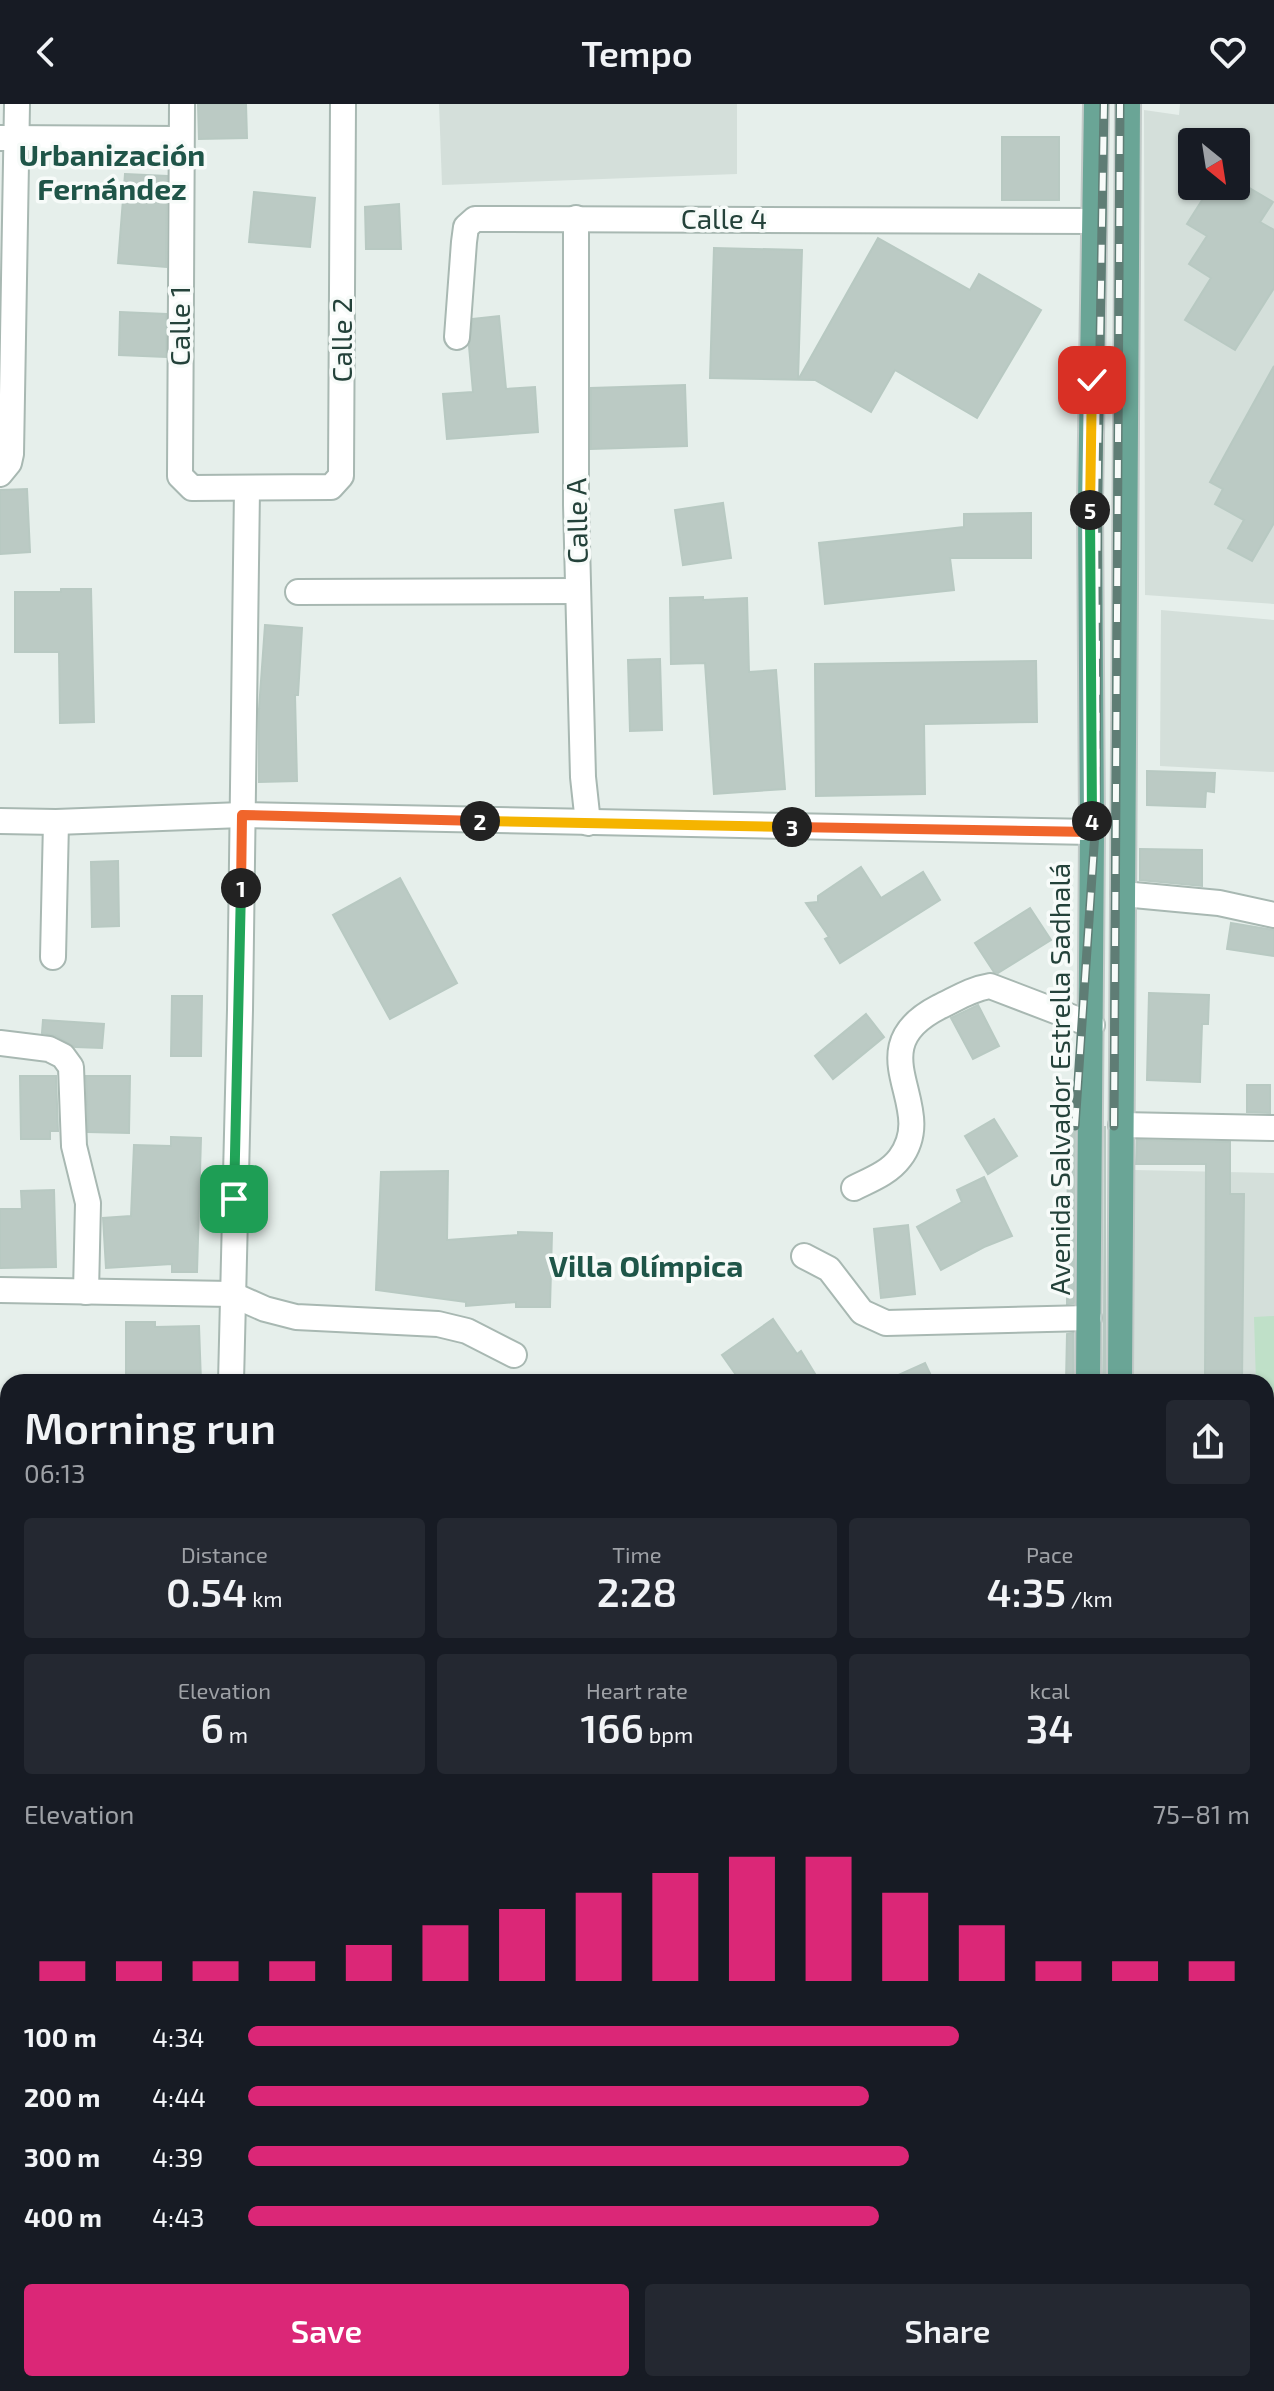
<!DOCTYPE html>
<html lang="en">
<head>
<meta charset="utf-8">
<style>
  :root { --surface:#171b24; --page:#242831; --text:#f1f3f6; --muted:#9ea1a6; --accent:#db2777 }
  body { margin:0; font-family:"Exo 2",sans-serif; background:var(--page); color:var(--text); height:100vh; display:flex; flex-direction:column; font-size:30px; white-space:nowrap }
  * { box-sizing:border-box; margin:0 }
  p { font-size:26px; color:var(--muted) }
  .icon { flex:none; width:44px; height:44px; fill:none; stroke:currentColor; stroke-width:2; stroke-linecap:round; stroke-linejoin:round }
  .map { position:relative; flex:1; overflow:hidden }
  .details { position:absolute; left:0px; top:1270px; width:1274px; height:1018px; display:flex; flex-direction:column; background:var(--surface); border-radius:24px 24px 0 0; box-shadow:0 2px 6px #0004 }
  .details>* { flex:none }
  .needle { width:52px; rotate:150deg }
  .fabs { position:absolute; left:1178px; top:24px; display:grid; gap:16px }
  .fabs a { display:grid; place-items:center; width:72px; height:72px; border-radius:8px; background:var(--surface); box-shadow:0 2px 6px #0004; font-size:40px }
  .pin { position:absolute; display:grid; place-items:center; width:68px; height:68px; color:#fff; margin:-34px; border-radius:16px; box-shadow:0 4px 12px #0006 }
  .km { position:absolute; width:40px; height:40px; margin:-20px; border-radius:50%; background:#222; color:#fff; font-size:22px; line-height:40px; text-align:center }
  .round { display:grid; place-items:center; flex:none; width:84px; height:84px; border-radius:8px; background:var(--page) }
  .headline { display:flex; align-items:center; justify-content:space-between; height:136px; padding:0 24px }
  h1 { font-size:44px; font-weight:600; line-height:60px }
  .stats { display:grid; grid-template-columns:repeat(3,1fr); gap:12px; height:136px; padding:8px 24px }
  .stats div { display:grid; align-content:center; border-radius:8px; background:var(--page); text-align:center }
  .stats b { font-size:40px; font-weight:600 }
  .stats small { font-size:22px; font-weight:400 }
  .stats p { font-size:22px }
  .chart { height:224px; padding:16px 24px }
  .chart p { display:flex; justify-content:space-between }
  .chart svg { width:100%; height:144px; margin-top:8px; stroke:var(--accent); stroke-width:6 }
  .action { display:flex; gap:16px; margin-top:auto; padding:16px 24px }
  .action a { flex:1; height:92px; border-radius:8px; background:var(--accent); color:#fff; font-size:32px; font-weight:600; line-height:92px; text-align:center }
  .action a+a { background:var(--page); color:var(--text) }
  ul { padding:0 24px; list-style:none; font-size:26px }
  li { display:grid; grid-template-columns:128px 96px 1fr; align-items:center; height:60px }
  li i { height:20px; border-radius:10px; background:var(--accent) }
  header { display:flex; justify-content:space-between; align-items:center; height:104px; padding:0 24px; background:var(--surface); font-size:36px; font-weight:600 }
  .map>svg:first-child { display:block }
  .built { fill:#d4dfda; fill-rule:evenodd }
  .green { fill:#bfe0c8 }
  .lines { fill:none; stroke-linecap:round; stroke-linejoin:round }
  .stream { stroke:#8ec9d4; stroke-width:6 }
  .building { fill:#bbcac4; stroke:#b8c9c2; stroke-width:2 }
  .minor-casing { stroke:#a8b8b2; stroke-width:28 }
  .major-casing { stroke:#c2cac8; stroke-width:28 }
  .minor { stroke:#fff; stroke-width:24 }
  .major { stroke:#6aa596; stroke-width:24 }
  .rail-casing { stroke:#5f7d75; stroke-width:9 }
  .rail { stroke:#f7fbf9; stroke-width:6; stroke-dasharray:18; stroke-linecap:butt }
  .split-1-casing { stroke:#fff; stroke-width:16 }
  .split-2-casing { stroke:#fff; stroke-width:16 }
  .split-3-casing { stroke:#fff; stroke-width:16 }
  .split-4-casing { stroke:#fff; stroke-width:16 }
  .split-5-casing { stroke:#fff; stroke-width:16 }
  .split-6-casing { stroke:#fff; stroke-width:16 }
  .split-1 { stroke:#22a559; stroke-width:10 }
  .split-2 { stroke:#f0652b; stroke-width:10 }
  .split-3 { stroke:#f5b400; stroke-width:10 }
  .split-4 { stroke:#f0652b; stroke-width:10 }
  .split-5 { stroke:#22a559; stroke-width:10 }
  .split-6 { stroke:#f5b400; stroke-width:10 }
  .labels { text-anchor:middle; stroke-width:7; stroke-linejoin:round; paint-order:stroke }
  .street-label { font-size:28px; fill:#24423a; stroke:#f7fbf9 }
  .neighbourhood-label { font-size:30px; font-weight:bold; fill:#1f5548; stroke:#f7fbf9 }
</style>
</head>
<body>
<header><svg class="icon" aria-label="back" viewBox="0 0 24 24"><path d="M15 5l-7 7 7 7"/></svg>Tempo<svg class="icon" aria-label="heart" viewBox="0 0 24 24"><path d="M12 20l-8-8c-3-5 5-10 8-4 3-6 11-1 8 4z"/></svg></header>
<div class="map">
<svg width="1274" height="2287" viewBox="0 0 1274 2287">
  <rect width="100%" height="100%" fill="#e6efeb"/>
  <g class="built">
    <polygon points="439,0 737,0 737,70 442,81"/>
    <path d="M1180,0H1274V500L1145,491L1144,6L1179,11ZM1192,38H1236V82H1192Z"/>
    <polygon points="1161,506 1274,516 1274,668 1160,662"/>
    <polygon points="1135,1066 1274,1069 1274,1344 1266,1344 1266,1278 1131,1278"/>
  </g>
  <polygon class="green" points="1274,1212 1274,1301 1266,1302 1266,1278 1256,1278 1254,1213"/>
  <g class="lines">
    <g class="stream">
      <polyline points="1266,2120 1274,2119"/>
      <polyline points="0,2216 8,2210"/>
      <polyline points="392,2280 395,2287"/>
      <polyline points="791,2287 793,2280"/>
    </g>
  </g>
  <g class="building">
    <polygon points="198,0 246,0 247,34 199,35"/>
    <rect x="1002" y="33" width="57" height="63"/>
    <polygon points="125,70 167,72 166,163 118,159"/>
    <polygon points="1236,76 1273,98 1260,118 1274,126 1274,184 1235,246 1185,216 1211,174 1189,160 1207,132 1187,120 1211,82 1236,82"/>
    <polygon points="254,88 315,94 310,143 249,138"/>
    <polygon points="399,100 401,145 366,145 365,103"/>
    <polygon points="878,134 970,186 979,170 1041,206 977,314 895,266 871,308 815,276 710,274 714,144 802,146 798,276"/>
    <polygon points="120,208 166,210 166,253 119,251"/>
    <polygon points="499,212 506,285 535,283 538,328 447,335 443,290 473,288 469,242 473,215"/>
    <polygon points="1274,262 1274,419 1252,457 1228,444 1244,416 1215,400 1223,385 1210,378"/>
    <polygon points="685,281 687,342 591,345 591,284"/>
    <polygon points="27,385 30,448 0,450 0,386"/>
    <polygon points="723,399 731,454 683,461 675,406"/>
    <polygon points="1031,409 1031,454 950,454 954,486 825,500 819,439 964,423 964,410"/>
    <polygon points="61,485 91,485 94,618 60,619 59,548 15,548 15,488 61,488"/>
    <polygon points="703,493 703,496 747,494 749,568 776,566 785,685 714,690 705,559 671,560 670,494"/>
    <polygon points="265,521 302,524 298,591 295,591 297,677 259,678 259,605"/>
    <polygon points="660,555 662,626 630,627 628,556"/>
    <polygon points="1036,557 1037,618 924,620 925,690 816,692 815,560"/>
    <polygon points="1147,667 1215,669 1214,688 1206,687 1205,703 1147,701"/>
    <polygon points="1140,745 1202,746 1202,782 1140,776"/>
    <polygon points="118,757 119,822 92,823 91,758"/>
    <polygon points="861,763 881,794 923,768 940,796 840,859 825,835 829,833 806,799 818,798 818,792"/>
    <polygon points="400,774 457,879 390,915 333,811"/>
    <polygon points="1030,804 1051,836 998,869 994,868 975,839"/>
    <polygon points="1231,819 1274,826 1274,852 1227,845"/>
    <polygon points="1149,889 1209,891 1208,920 1202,920 1200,978 1147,976"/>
    <polygon points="172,892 202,892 201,952 171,952"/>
    <polygon points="978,901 999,942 973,955 951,914"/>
    <polygon points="866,910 884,933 833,975 815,952"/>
    <polygon points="43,916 104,920 102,944 75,943 56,932 42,929"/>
    <polygon points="20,972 56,972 58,1027 50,1027 50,1035 21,1035"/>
    <polygon points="86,972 130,972 129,1029 88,1028"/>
    <polygon points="1247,981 1270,981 1270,1009 1247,1008"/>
    <polygon points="994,1015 1017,1052 988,1070 965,1032"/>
    <polygon points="1068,1022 1075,1022 1074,1199 1067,1200"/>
    <polygon points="1105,1022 1105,1278 1103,1278 1104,1214"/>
    <polygon points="171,1033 201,1034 197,1168 172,1168 172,1160 106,1164 103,1114 131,1112 134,1041 171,1042"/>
    <polygon points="1137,1036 1230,1038 1230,1090 1244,1090 1242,1278 1205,1278 1206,1060 1136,1060"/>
    <polygon points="448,1067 447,1136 518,1131 518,1128 552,1129 550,1203 516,1203 516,1198 466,1202 466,1198 376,1186 381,1068"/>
    <polygon points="984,1073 1012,1132 984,1143 941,1166 917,1123 962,1098 957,1086"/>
    <polygon points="54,1086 56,1163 0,1164 0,1105 22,1105 21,1087"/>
    <polygon points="908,1121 915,1190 881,1194 874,1125"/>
    <polygon points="773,1215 797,1250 801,1247 820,1278 741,1278 722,1251"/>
    <polygon points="126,1218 155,1218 155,1223 199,1222 201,1278 126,1278"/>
    <polygon points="1073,1229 1073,1278 1066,1278 1067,1230"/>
    <polygon points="925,1259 934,1278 883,1278"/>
  </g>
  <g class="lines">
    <defs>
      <g id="minor">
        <polyline points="182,0 180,372 192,384 331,383 341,372 343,0"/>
        <polyline points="0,34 181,35"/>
        <polyline points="576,114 576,401 583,673 588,719"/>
        <polyline points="457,233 464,138 466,123 475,115 1094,117"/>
        <polyline points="0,370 9,359 11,350 17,0"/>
        <polyline points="298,488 578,487"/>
        <polyline points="0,717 56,718 242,711 1092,728"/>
        <polyline points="1123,790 1219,799 1274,811"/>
        <polyline points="53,853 56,718"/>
        <polyline points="0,939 49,945 63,952 71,963 74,1042 88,1099 86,1188"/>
        <polyline points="1121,1021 1274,1024"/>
        <path d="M854,1084C870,1076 889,1069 900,1054C940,1001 855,946 939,903C956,895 971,885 990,882L1092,921"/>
        <polyline points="804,1152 829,1165 862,1208 886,1219 1089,1214"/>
        <polyline points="0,1186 231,1190 265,1205 296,1213 438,1220 467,1227 514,1251"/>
        <polyline points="231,1278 240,906 247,385"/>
        <polyline points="1266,1599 1274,1598"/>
        <polyline points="1266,1689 1274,1689"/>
        <polyline points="0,1715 8,1709"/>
        <polyline points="0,1761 8,1756"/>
        <polyline points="1266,1901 1274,1901"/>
        <polyline points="0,1939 8,1936"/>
        <polyline points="0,2072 8,2071"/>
        <polyline points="1273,2287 1274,2286"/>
      </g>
      <g id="major">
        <polyline points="1088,1278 1092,728 1090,399 1096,0"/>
        <polyline points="1120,1278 1128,0"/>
        <polyline points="1080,2287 1080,2280"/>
        <polyline points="1118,2287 1118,2280"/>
      </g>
    </defs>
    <use href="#minor" class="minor-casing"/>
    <use href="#major" class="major-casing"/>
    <use href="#minor" class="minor"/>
    <use href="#major" class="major"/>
    <defs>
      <g id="rail">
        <polyline points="1075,1022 1096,713 1098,362 1104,0"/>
        <polyline points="1114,1022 1120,0"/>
        <polyline points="1090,2287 1090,2280"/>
        <polyline points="1105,2287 1105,2280"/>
      </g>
    </defs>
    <use href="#rail" class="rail-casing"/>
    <use href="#rail" class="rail"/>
  </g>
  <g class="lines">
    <defs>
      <polyline id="split-1" points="234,1095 241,784"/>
      <polyline id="split-2" points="241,784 242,711 480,717"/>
      <polyline id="split-3" points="480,717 792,723"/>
      <polyline id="split-4" points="792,723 1092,728 1092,717"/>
      <polyline id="split-5" points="1090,406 1092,717"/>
      <polyline id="split-6" points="1090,406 1092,276"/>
    </defs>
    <use href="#split-1" class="split-1-casing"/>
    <use href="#split-2" class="split-2-casing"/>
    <use href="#split-3" class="split-3-casing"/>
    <use href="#split-4" class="split-4-casing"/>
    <use href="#split-5" class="split-5-casing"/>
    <use href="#split-6" class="split-6-casing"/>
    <use href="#split-1" class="split-1"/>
    <use href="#split-2" class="split-2"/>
    <use href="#split-3" class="split-3"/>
    <use href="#split-4" class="split-4"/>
    <use href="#split-5" class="split-5"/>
    <use href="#split-6" class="split-6"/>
  </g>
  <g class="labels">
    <g class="street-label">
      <text x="724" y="125">Calle 4</text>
      <text transform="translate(180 222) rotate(-90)" y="10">Calle 1</text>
      <text transform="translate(342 236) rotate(-90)" y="10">Calle 2</text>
      <text transform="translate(577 417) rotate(-91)" y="10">Calle A</text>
      <text transform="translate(1060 975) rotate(-90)" y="10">Avenida Salvador Estrella Sadhalá</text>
    </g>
    <g class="neighbourhood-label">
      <text x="112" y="62">Urbanización<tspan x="112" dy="34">Fernández</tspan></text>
      <text x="646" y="1173">Villa Olímpica</text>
    </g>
  </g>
</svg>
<div class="fabs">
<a><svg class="needle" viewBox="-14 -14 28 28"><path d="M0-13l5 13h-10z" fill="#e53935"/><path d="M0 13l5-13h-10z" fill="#9ea1a6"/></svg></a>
</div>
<div class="pin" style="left:234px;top:1095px;background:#1e9e55"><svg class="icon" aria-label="arrive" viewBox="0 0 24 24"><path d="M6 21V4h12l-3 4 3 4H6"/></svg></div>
<div class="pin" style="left:1092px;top:276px;background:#d93025"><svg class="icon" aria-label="check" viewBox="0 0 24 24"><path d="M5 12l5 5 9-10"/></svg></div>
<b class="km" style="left:241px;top:784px">1</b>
<b class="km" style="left:480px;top:717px">2</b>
<b class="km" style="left:792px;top:723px">3</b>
<b class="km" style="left:1092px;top:717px">4</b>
<b class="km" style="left:1090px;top:406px">5</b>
<section class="details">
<div class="headline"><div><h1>Morning run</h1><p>06:13</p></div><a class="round"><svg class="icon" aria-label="share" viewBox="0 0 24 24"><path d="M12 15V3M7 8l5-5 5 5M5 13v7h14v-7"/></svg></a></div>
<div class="stats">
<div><p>Distance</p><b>0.54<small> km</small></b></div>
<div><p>Time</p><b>2:28</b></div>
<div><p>Pace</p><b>4:35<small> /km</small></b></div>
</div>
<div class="stats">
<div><p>Elevation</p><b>6<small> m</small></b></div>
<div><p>Heart rate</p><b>166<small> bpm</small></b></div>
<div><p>kcal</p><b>34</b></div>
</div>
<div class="chart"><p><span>Elevation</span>75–81 m</p>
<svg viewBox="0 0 160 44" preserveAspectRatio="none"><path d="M5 44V38M15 44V38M25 44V38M35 44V38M45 44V33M55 44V27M65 44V22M75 44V17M85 44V11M95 44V6M105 44V6M115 44V17M125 44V27M135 44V38M145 44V38M155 44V38"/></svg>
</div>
<ul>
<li><b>100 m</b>4:34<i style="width:71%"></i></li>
<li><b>200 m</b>4:44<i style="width:62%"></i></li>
<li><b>300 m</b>4:39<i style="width:66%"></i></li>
<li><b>400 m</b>4:43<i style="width:63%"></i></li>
</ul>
<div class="action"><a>Save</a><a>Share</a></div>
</section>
</div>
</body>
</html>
